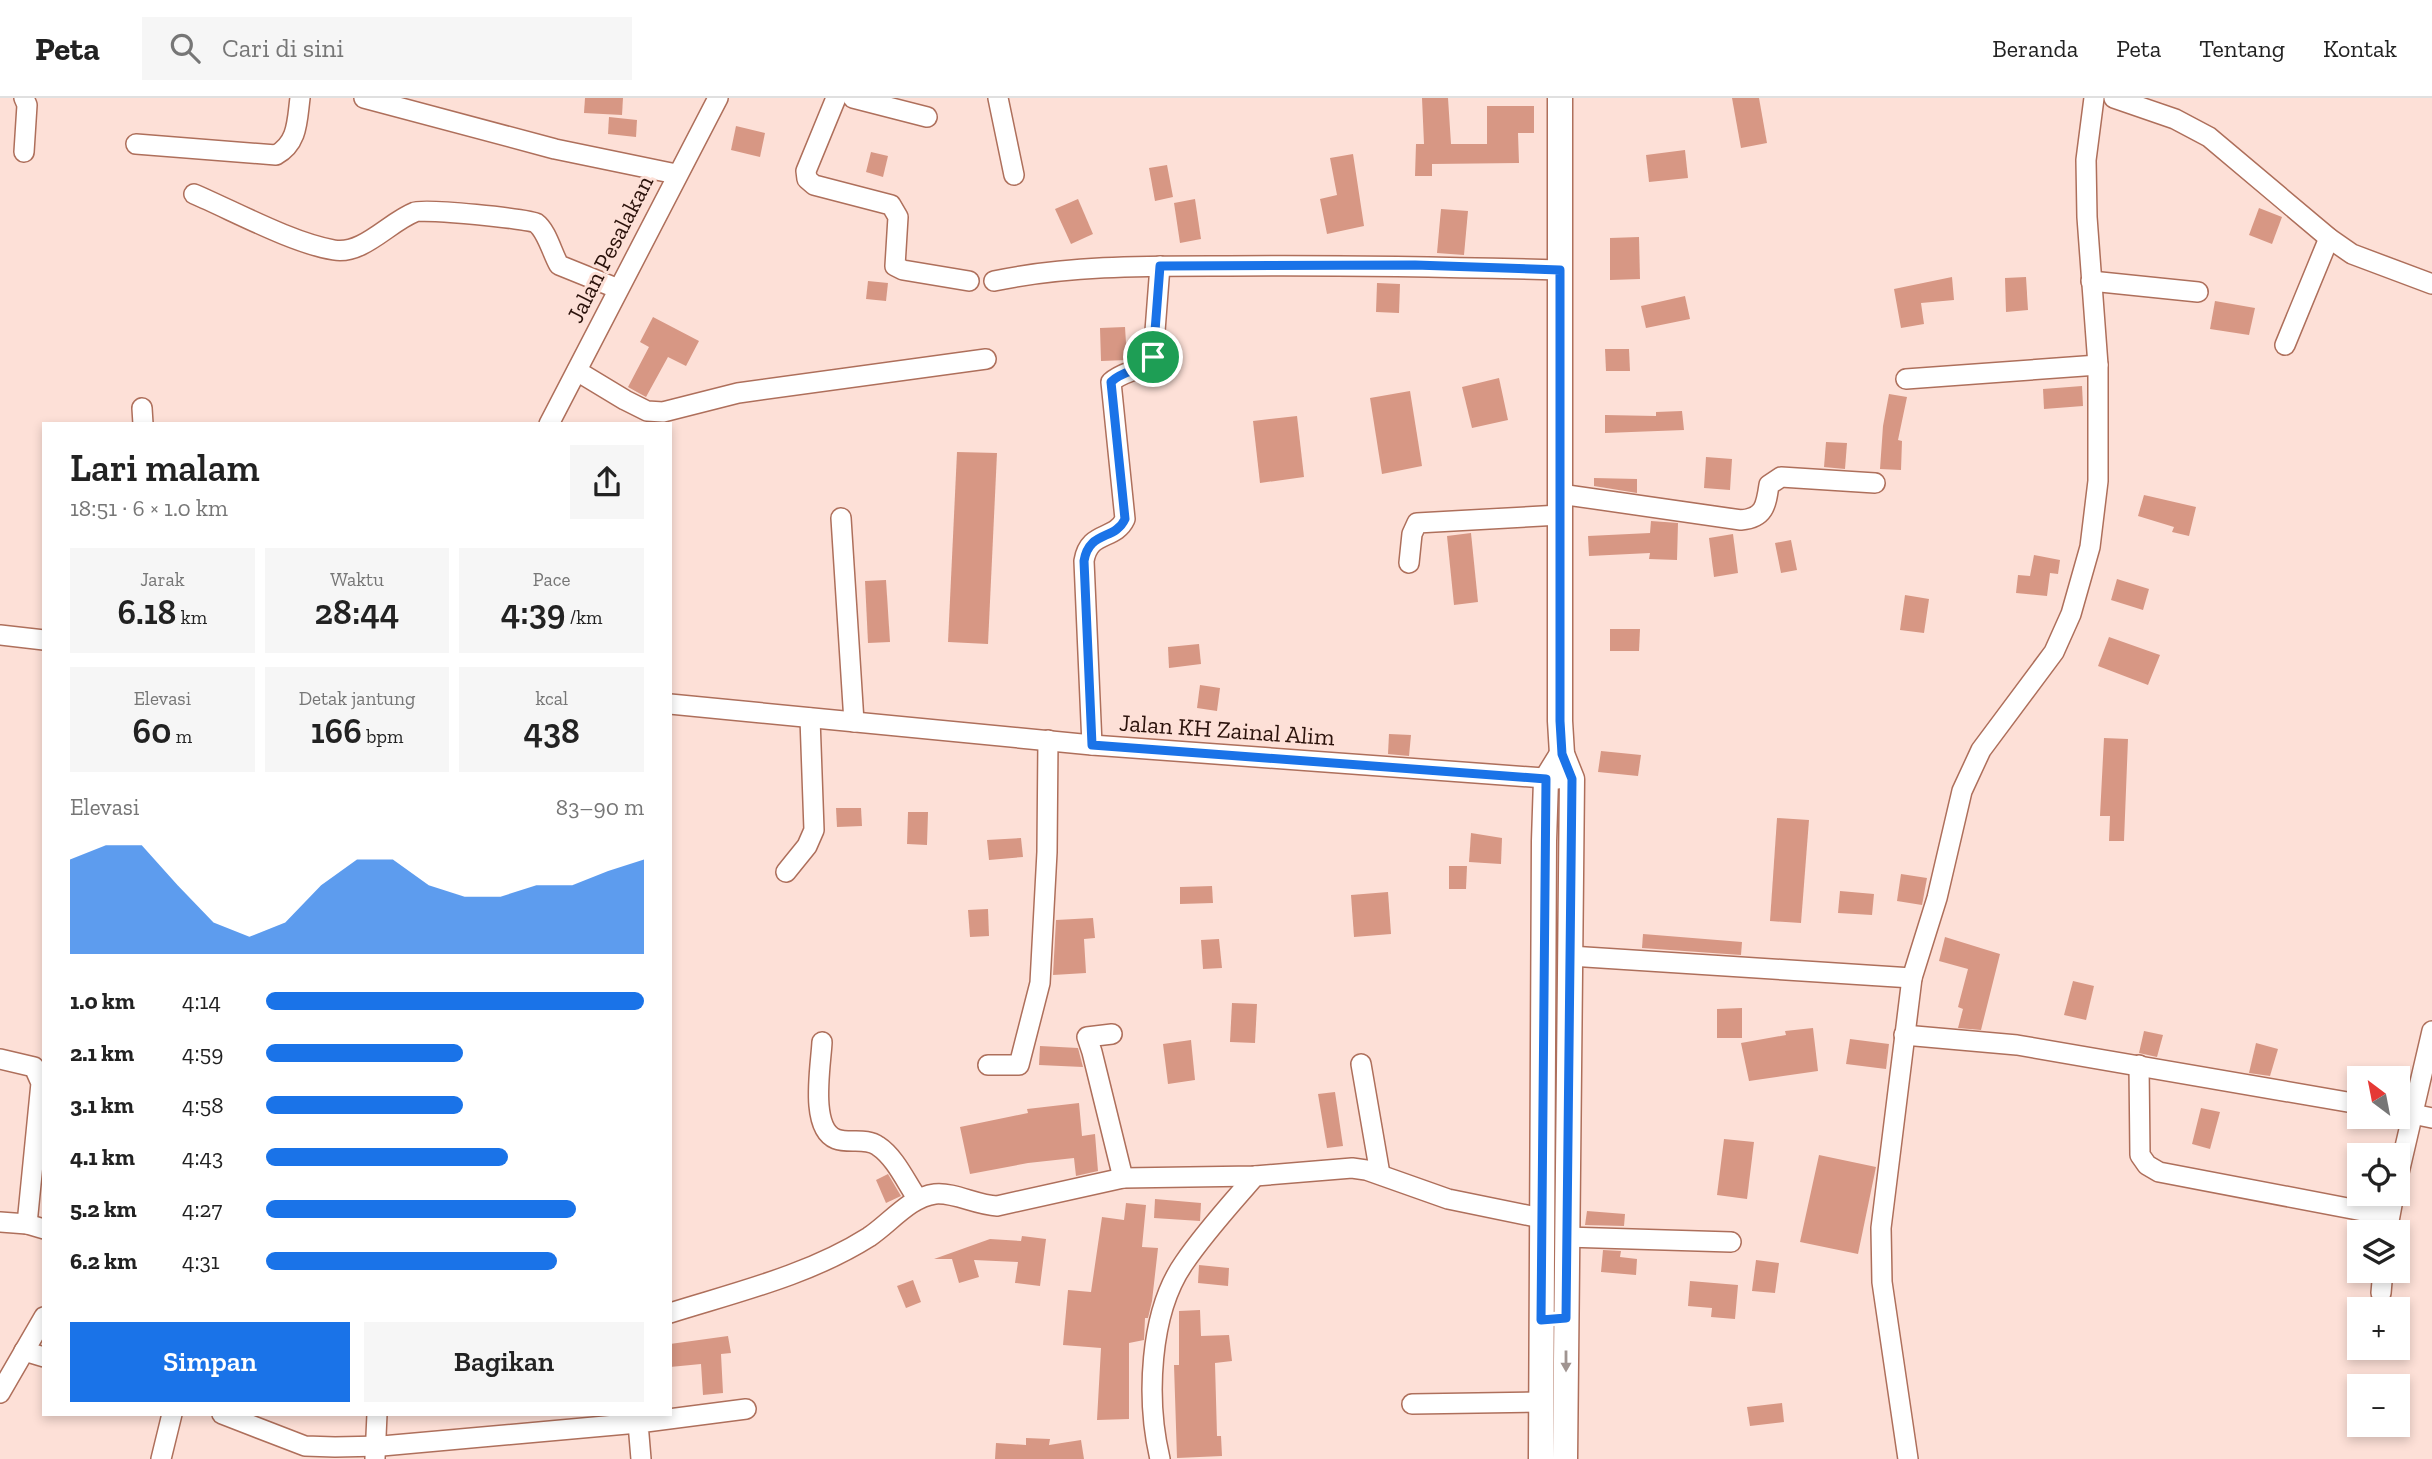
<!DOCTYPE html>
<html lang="id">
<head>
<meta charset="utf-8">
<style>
  :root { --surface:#fff; --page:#f6f6f6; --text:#222; --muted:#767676; --line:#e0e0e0; --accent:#1a73e8 }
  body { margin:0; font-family:"Zilla Slab",serif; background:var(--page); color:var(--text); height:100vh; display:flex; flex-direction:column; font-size:26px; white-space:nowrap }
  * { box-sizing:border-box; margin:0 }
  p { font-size:23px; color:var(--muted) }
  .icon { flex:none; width:38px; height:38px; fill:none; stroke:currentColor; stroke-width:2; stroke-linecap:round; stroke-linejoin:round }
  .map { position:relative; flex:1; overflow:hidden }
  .panel { position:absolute; left:42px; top:324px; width:630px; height:994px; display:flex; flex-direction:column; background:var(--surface); border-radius:0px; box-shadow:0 4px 10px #0003 }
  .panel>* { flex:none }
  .needle { width:46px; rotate:328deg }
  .buttons { position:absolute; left:2347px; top:968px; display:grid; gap:14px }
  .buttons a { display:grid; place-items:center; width:63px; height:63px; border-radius:0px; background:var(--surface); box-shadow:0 4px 10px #0003; font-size:35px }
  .pin { position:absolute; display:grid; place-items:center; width:60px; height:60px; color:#fff; margin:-30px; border:4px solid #fff; border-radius:50%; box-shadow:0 2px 7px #0007 }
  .round { display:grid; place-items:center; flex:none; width:74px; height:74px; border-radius:0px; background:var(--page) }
  .head { display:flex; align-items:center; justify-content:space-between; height:119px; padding:0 28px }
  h1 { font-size:38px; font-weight:600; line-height:52px }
  .stats { display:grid; grid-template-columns:repeat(3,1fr); gap:10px; height:119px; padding:7px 28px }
  .stats div { display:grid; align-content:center; border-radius:0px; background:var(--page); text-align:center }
  .stats b { font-size:35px; font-weight:600 }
  .stats small { font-size:19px; font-weight:400 }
  .stats p { font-size:19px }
  .chart { height:196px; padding:14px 28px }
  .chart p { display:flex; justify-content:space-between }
  .chart svg { width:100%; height:126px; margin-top:7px; fill:var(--accent); opacity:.7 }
  .button { display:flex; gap:14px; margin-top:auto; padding:14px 28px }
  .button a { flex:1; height:80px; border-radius:0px; background:var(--accent); color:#fff; font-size:28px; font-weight:600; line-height:80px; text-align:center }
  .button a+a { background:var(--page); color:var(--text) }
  ul { padding:0 28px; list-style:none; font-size:23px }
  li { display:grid; grid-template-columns:112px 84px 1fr; align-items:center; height:52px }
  li i { height:18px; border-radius:9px; background:var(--accent) }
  header { display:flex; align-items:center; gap:42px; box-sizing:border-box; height:98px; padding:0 35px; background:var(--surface); border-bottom:2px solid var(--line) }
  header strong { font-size:33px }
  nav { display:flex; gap:38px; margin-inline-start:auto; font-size:24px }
  .search { width:490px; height:63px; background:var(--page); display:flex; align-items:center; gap:18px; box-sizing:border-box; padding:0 24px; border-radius:0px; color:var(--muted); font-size:26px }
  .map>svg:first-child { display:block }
  .building { fill:#d79784 }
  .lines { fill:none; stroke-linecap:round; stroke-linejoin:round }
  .minor-casing { stroke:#ae6f5b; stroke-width:22 }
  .major-casing { stroke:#ae6f5b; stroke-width:27 }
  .minor { stroke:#fff; stroke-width:19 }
  .major { stroke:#fff; stroke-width:24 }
  .oneway { fill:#a09491 }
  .route-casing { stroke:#fff; stroke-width:14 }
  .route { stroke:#1a73e8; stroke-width:9 }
  .labels { text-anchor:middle; stroke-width:6; stroke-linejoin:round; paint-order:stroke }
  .street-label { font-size:24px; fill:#2b120b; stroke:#fde0d7 }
</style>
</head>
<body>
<header>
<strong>Peta</strong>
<div class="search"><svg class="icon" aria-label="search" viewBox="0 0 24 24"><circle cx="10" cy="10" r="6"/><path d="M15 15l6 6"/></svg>Cari di sini</div>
<nav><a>Beranda</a><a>Peta</a><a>Tentang</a><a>Kontak</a></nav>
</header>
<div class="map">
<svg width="2432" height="1361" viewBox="0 0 2432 1361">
  <rect width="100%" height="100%" fill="#fde0d7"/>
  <g class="building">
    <polygon points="585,0 623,0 622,17 584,15"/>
    <polygon points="1422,0 1448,0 1451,46 1487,46 1487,8 1534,8 1534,35 1518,35 1519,65 1432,66 1432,78 1415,78 1416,46 1424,46"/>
    <polygon points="1732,0 1759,0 1767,45 1741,50"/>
    <polygon points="609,19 637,22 636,39 608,36"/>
    <polygon points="736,28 765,35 760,59 731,52"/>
    <polygon points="1685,52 1688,80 1649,84 1646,57"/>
    <polygon points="871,54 888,58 883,79 866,74"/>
    <polygon points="1353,56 1364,128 1327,136 1320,101 1337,97 1330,60"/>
    <polygon points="1167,67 1173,99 1155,103 1149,70"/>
    <polygon points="1078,101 1093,136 1071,146 1055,111"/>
    <polygon points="1195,101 1201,141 1180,145 1174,105"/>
    <polygon points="2259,110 2282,119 2272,146 2249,137"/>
    <polygon points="1441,111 1468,113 1464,157 1437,155"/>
    <polygon points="1639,139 1640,181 1610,182 1610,140"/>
    <polygon points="1952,179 1954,202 1921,205 1924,226 1901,230 1894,191"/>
    <polygon points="2026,179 2028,212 2006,214 2005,180"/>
    <polygon points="868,183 888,185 886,203 866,201"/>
    <polygon points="1377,185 1400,186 1399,215 1376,214"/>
    <polygon points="1685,198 1690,221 1646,230 1641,208"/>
    <polygon points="2215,203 2255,210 2249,237 2210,231"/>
    <polygon points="653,219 699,243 686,268 668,259 646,299 628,289 649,249 640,244"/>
    <polygon points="1125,229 1127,262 1101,263 1100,230"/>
    <polygon points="1605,251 1629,251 1630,273 1606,273"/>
    <polygon points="1499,280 1508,322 1472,330 1462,289"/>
    <polygon points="2082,288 2083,308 2044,311 2043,291"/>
    <polygon points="1410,293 1422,368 1382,376 1370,300"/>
    <polygon points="1889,296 1907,299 1898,342 1902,343 1901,372 1880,371 1883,328"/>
    <polygon points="1682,313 1684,332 1605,335 1605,317 1656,318 1656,314"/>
    <polygon points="1297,318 1304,379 1260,385 1253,323"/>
    <polygon points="1826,344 1847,345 1845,371 1824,369"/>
    <polygon points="957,354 997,355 988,546 948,544"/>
    <polygon points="1706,359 1732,361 1730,392 1704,390"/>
    <polygon points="1594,380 1637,381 1637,395 1594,388"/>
    <polygon points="2144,397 2196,409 2189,438 2172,434 2174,429 2138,418"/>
    <polygon points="1651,423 1678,425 1677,462 1649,461 1650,455 1589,458 1588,438 1650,435"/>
    <polygon points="1471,435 1478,504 1454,507 1447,438"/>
    <polygon points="1733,436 1738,475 1714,479 1709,440"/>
    <polygon points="1791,442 1797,472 1781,475 1775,445"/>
    <polygon points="2034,457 2060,462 2058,476 2050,475 2047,498 2016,495 2018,477 2030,478"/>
    <polygon points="2117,481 2149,491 2143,512 2111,502"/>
    <polygon points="886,482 890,544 868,545 865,483"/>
    <polygon points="1905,497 1929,501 1924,535 1900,532"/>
    <polygon points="1610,531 1640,531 1639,553 1610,553"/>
    <polygon points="2109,539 2160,557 2148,587 2098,568"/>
    <polygon points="1199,546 1201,566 1169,570 1168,549"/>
    <polygon points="1200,587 1220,590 1217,613 1197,610"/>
    <polygon points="1389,636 1411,637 1409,658 1388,656"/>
    <polygon points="2104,640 2128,641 2124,743 2109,743 2110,718 2100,718"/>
    <polygon points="1601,653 1641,657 1638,678 1598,674"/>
    <polygon points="836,710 861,710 862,728 837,729"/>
    <polygon points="908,714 928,714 927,747 907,746"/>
    <polygon points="1777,720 1809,722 1801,825 1770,823"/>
    <polygon points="1471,735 1502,740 1501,766 1469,764"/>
    <polygon points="1021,740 1023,759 989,762 987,742"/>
    <polygon points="1449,768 1467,768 1466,791 1449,791"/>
    <polygon points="1901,776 1927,780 1922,807 1897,803"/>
    <polygon points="1212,788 1213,805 1180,806 1180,789"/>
    <polygon points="1840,793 1874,796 1872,817 1838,815"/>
    <polygon points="1388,794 1391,836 1354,839 1351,797"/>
    <polygon points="988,811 989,838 970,839 968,812"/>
    <polygon points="1093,820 1095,840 1084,841 1086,875 1053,877 1056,822"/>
    <polygon points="1643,836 1742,844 1741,857 1642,850"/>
    <polygon points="1945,839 2000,856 1981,932 1958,930 1963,911 1958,909 1968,871 1939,863"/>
    <polygon points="1219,841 1222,870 1203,871 1201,842"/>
    <polygon points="2073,883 2094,888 2086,922 2064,917"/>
    <polygon points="1232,905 1257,906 1255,945 1230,944"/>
    <polygon points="1742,910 1742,940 1717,940 1717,911"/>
    <polygon points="1813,930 1818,973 1749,983 1741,945 1786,937 1785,933"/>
    <polygon points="2144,933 2163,937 2157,959 2139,955"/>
    <polygon points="1850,941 1889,946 1886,971 1846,966"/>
    <polygon points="1191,942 1195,982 1168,986 1163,946"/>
    <polygon points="2256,945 2278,951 2270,978 2249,975"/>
    <polygon points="1040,948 1078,950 1083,969 1039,967"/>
    <polygon points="1335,994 1343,1048 1327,1050 1318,996"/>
    <polygon points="1079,1005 1082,1038 1095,1036 1098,1073 1076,1078 1074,1060 1028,1065 970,1076 960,1029 1028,1015 1027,1011"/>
    <polygon points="2201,1010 2220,1014 2210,1051 2192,1046"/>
    <polygon points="1724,1041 1754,1044 1747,1101 1717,1097"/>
    <polygon points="1819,1057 1876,1069 1858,1156 1800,1144"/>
    <polygon points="888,1076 901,1098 886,1105 876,1082"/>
    <polygon points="1155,1101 1201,1105 1200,1123 1154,1120"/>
    <polygon points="1126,1105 1146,1107 1142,1149 1158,1150 1152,1203 1148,1220 1145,1220 1144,1242 1129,1245 1129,1321 1097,1322 1101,1250 1063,1247 1068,1192 1091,1194 1102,1119 1124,1122"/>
    <polygon points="1587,1113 1625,1116 1624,1128 1585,1127"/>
    <polygon points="1022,1138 1046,1141 1040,1188 1015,1185 1018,1164 974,1162 979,1179 959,1185 952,1161 934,1161 990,1141 1021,1143"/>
    <polygon points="1603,1152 1621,1153 1620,1159 1637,1161 1636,1177 1601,1174"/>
    <polygon points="1756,1162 1779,1165 1775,1195 1752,1193"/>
    <polygon points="1199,1167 1229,1170 1228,1188 1198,1185"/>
    <polygon points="913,1182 921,1204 906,1210 897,1188"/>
    <polygon points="1690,1183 1738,1187 1735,1221 1711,1219 1712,1210 1688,1208"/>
    <polygon points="1200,1212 1201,1238 1229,1237 1232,1263 1215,1265 1217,1338 1221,1338 1222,1358 1177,1360 1174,1267 1179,1267 1179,1213"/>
    <polygon points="728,1238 731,1255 721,1256 723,1295 703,1297 701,1266 670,1269 670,1246"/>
    <polygon points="1782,1305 1784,1324 1750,1328 1747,1309"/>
    <polygon points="1026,1340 1050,1341 1049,1347 1081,1342 1084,1361 995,1361 996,1345 1026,1347"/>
  </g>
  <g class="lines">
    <defs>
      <g id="minor">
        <polyline points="364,0 555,51 676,76"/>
        <polyline points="836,0 806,73 807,81 814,87 891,107 898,119 895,168 903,172 969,183"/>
        <polyline points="853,0 927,19"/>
        <polyline points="998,0 1014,77"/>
        <polyline points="2114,0 2175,21 2209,39 2329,140 2352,156 2432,186"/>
        <path d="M136,46L276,57C298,45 297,23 300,0"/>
        <polyline points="24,54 27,7 24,0"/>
        <path d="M194,96C234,113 292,145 334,152C363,157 389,124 415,114C422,110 530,121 536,125C547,133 552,155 559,167L616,190"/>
        <path d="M994,183C1070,167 1150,168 1228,168C1339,167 1449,169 1560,172"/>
        <polyline points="2091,183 2198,194"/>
        <polyline points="2285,247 2329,140"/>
        <polyline points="577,273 625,302 647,313 663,314 738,295 986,261"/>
        <polyline points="1906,281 2098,267"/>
        <polyline points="142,310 143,326"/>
        <polyline points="549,326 718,0"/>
        <path d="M1560,396L1741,422C1764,420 1766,408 1769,387L1781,379L1875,385"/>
        <polyline points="841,420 854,624"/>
        <polyline points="1409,465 1412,436 1417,425 1560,417"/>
        <polyline points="0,537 44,542"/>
        <polyline points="670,606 1092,647 1558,681"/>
        <path d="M1092,647L1084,463C1089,432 1115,443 1125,421L1111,284C1124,272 1142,274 1153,259L1160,168"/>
        <polyline points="786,774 807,748 814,732 810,620"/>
        <polyline points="1570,858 1912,880 1937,800 1962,693 1981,652 2054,554 2071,516 2090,449 2098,383 2098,267 2087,119 2086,62 2094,0"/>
        <polyline points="1112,936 1087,939 1092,954 1123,1080"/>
        <polyline points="1904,937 2017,947 2359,1006"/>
        <path d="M822,944C821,967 809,1030 836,1041C849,1046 866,1039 878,1048C895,1059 906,1084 917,1100"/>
        <polyline points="0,961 34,969 41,985 27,1126"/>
        <polyline points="1361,966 1380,1076"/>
        <polyline points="988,967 1019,967 1040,885 1047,754 1048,642"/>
        <polyline points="2139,967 2140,1057 2147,1067 2159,1074 2389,1118"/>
        <polyline points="2398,1013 2432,1020"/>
        <polyline points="2398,1079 2432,933"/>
        <polyline points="0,1124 27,1126 44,1131"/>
        <polyline points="2387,1134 2394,1096"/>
        <polyline points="1566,1139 1731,1144"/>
        <polyline points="2381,1195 2383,1172"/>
        <path d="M670,1215C737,1194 809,1177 869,1139C890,1125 910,1099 935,1096C954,1094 976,1107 997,1108L1123,1080L1255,1078L1352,1070L1366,1072L1448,1101L1541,1120"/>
        <polyline points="24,1253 44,1259"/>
        <polyline points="0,1295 44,1219"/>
        <polyline points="1412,1306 1542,1304"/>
        <polyline points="222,1316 305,1348 335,1349 382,1348 638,1325 637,1316"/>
        <polyline points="375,1360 377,1316"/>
        <polyline points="161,1361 172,1316"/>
        <polyline points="641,1361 638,1325 746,1311"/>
        <path d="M1160,1361C1146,1302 1149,1215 1184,1165C1205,1134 1231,1106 1255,1078"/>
        <polyline points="1908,1361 1882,1184 1881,1130 1912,880"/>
      </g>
      <g id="major">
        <polyline points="1560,0 1560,623 1562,656 1572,681 1565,1361"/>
        <polyline points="1541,1361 1544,743 1546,682 1562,656"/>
      </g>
    </defs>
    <use href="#minor" class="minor-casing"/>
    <use href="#major" class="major-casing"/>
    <use href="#minor" class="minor"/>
    <use href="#major" class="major"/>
  </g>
  <defs><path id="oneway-solid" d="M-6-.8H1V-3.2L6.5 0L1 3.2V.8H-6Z" transform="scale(1.75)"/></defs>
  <use class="oneway" href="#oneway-solid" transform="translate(1566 1263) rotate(90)"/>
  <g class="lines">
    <defs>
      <path id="route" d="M1415,167L1560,172V623L1562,656L1572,681L1566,1220L1541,1222L1546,681L1092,647L1084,463C1089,432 1115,443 1125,421L1111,284C1124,271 1142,274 1153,259L1160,168Z"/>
    </defs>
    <use href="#route" class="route-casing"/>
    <use href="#route" class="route"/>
  </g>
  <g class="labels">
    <g class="street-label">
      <text transform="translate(610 151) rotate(-63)" y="8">Jalan Pesalakan</text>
      <text transform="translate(1227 632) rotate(4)" y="8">Jalan KH Zainal Alim</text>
    </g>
  </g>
</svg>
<div class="buttons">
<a><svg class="needle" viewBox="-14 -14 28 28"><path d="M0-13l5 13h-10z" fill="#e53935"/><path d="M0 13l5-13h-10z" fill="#767676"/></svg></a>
<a><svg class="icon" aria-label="locate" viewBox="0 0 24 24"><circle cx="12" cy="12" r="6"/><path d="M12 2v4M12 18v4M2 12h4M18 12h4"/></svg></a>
<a><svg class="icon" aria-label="layers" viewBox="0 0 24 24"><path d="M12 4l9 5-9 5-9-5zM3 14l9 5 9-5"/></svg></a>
<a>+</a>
<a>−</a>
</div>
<div class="pin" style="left:1153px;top:259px;background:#1e9e55"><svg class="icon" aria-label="arrive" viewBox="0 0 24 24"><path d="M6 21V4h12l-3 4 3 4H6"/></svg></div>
<section class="panel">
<div class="head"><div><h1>Lari malam</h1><p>18:51 · 6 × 1.0 km</p></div><a class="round"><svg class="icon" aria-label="share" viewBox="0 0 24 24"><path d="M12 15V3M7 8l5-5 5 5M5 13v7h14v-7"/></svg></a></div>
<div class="stats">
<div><p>Jarak</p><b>6.18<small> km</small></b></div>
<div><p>Waktu</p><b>28:44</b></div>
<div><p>Pace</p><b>4:39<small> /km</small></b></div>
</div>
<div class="stats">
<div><p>Elevasi</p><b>60<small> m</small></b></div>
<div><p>Detak jantung</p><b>166<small> bpm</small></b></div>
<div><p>kcal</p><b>438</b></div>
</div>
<div class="chart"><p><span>Elevasi</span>83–90 m</p>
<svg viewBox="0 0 160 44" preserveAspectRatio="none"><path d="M0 44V11L10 6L20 6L30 20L40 33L50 38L60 33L70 20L80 11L90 11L100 20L110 24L120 24L130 20L140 20L150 15L160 11V44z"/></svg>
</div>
<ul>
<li><b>1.0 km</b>4:14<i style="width:100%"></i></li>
<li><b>2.1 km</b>4:59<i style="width:52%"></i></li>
<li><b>3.1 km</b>4:58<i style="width:52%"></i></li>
<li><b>4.1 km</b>4:43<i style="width:64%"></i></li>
<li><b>5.2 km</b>4:27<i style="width:82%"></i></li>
<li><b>6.2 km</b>4:31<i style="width:77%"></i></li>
</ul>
<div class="button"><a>Simpan</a><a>Bagikan</a></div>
</section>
</div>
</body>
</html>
